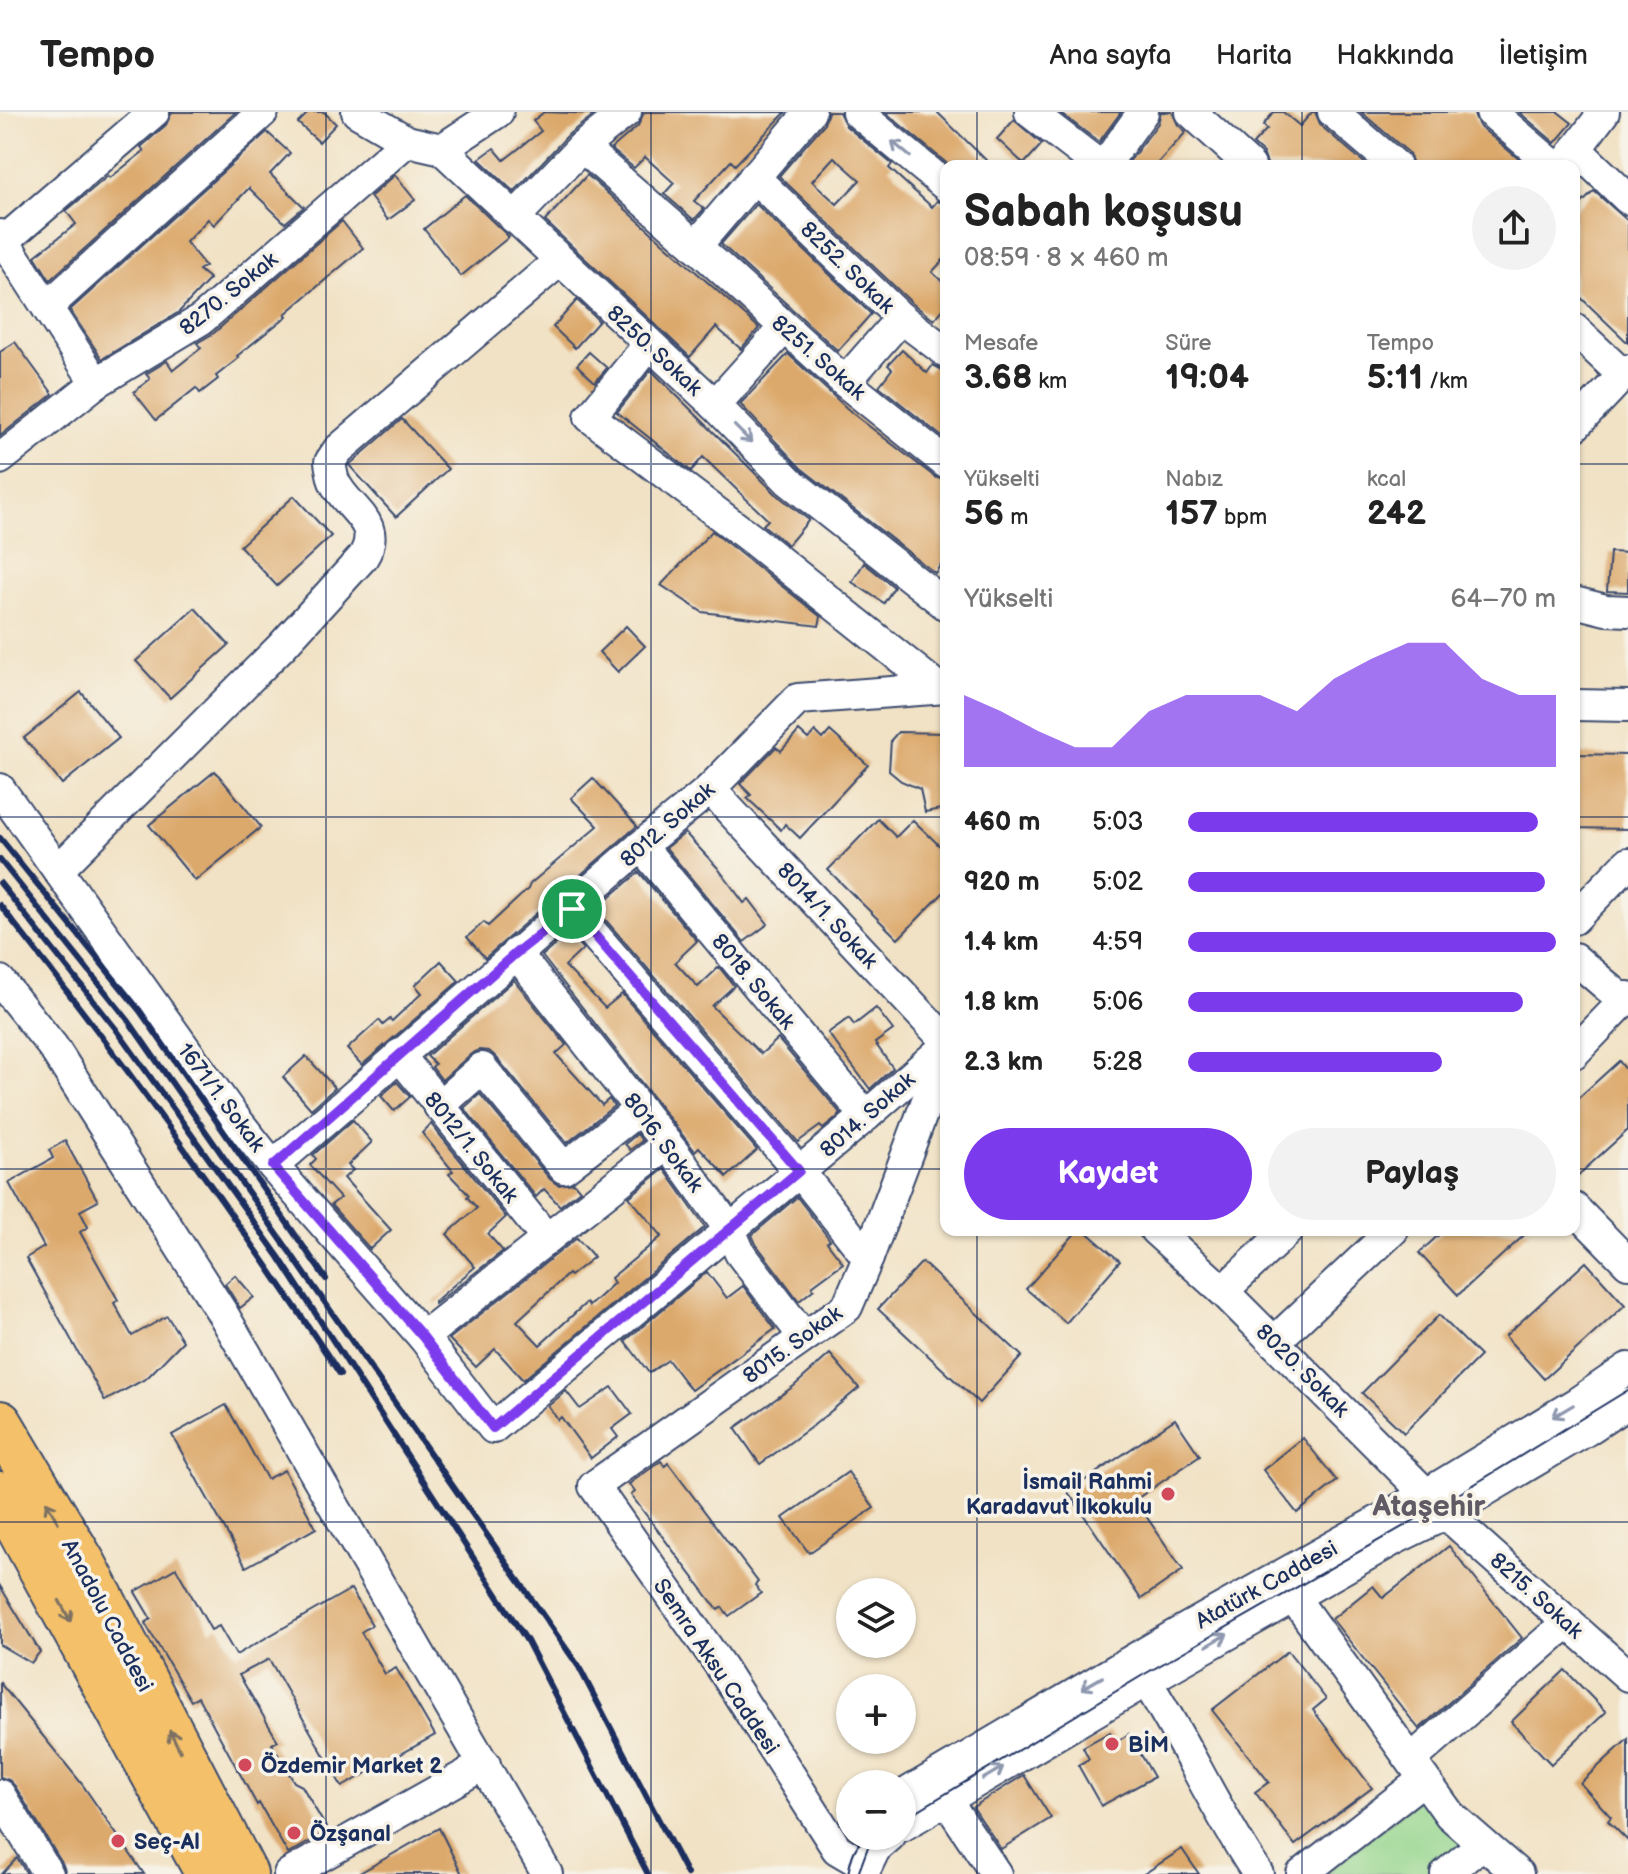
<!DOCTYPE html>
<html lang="tr">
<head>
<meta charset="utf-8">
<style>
  :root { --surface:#fff; --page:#f2f2f2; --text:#222; --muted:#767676; --line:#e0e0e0; --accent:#7c3aed }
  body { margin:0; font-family:"Balsamiq Sans",sans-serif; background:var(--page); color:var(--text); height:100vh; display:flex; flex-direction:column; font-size:30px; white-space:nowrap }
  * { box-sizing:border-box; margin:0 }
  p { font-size:26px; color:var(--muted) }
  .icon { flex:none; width:44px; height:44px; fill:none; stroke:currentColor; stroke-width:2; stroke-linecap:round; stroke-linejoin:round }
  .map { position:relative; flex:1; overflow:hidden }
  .side { position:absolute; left:940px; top:48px; width:640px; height:1076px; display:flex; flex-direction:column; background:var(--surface); border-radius:16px; box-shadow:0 2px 6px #0004 }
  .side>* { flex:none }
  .tools { position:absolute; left:836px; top:1466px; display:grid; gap:16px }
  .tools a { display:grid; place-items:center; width:80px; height:80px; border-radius:50%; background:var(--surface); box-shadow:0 2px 6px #0004; font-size:40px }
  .pin { position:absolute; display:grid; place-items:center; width:68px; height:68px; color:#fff; margin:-34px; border:4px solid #fff; border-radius:50%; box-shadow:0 2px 8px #0007 }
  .round { display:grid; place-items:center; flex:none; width:84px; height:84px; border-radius:42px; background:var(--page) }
  .headline { display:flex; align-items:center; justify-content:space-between; height:136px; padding:0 24px }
  h1 { font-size:44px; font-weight:700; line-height:60px }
  .metrics { display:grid; grid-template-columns:repeat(3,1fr); gap:12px; height:136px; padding:8px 24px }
  .metrics div { display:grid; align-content:center }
  .metrics b { font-size:34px; font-weight:700 }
  .metrics small { font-size:22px; font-weight:400 }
  .metrics p { font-size:22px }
  .chart { height:224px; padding:16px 24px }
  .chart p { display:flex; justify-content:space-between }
  .chart svg { width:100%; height:144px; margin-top:8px; fill:var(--accent); opacity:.7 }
  .primary-button { display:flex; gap:16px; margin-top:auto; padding:16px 24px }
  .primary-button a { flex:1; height:92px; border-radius:48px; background:var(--accent); color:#fff; font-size:32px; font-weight:700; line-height:92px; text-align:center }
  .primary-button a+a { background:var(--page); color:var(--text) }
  ul { padding:0 24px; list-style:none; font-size:26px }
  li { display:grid; grid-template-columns:128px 96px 1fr; align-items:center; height:60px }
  li i { height:20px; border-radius:10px; background:var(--accent) }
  header { display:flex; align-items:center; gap:48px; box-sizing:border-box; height:112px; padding:0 40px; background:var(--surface); border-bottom:2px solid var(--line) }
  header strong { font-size:38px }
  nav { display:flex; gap:44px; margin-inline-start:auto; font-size:28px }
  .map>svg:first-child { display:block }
  .green { fill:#94d58d; stroke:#588276; stroke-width:2 }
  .building { fill:#dca96c; fill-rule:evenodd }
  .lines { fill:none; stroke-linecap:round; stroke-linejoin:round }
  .minor-casing { stroke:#3b4a6d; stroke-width:34 }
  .highway-casing { stroke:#3b4a6d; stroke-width:48 }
  .minor { stroke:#fff; stroke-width:30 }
  .highway { stroke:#f4c16a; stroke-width:44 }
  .tram { stroke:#1b2f5e; stroke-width:2 }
  .rail { stroke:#1b2f5e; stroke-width:6 }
  .oneway { stroke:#8d97ae }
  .oneway2 { stroke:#7d7163 }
  .route-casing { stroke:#fff; stroke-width:16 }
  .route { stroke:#7c3aed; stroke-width:10 }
  .grid { fill:none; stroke:#1b2f5e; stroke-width:2; stroke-opacity:0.55 }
  .poi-dot { fill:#d1495b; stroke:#f7f3e8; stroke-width:3 }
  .labels { text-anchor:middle; stroke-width:7; stroke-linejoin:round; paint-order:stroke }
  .street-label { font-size:22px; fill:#1b2f5e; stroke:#f7f3e8 }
  .poi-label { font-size:22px; font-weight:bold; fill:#1b2f5e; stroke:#f7f3e8; text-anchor:start }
  .district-label { font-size:30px; font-weight:bold; fill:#5f5a63; stroke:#f7f3e8 }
</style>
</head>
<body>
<header>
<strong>Tempo</strong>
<nav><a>Ana sayfa</a><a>Harita</a><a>Hakkında</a><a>İletişim</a></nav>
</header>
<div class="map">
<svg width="1628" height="1762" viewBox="0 0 1628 1762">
  <rect width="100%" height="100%" fill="#f7f3e8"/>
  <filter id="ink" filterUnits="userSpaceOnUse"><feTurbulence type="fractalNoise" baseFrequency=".0125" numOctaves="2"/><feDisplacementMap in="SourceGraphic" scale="16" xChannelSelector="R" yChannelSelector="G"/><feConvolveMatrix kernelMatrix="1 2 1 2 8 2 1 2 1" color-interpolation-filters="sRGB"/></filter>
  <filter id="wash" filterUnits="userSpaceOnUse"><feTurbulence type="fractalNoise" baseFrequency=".006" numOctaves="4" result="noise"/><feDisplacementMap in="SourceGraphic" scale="32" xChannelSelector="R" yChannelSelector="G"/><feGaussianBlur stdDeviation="1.8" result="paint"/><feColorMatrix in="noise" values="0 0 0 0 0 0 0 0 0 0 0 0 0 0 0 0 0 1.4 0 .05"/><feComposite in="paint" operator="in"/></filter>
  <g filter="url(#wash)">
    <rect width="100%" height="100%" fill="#f1e2c5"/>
    <polygon class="green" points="1423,1683 1470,1734 1432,1762 1324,1762"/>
    <g id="blocks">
      <g class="building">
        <polygon points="172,0 236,0 50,168 35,144 76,112 66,99 108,64 110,66 144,39 141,35 166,13"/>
        <polygon points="309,0 324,0 336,12 319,30 298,11"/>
        <polygon points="544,0 595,2 569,22 514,80 479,47 494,36 504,48 541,19 533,9"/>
        <polygon points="644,0 786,0 735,53 731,49 694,89 704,97 694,108 664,82 674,71 645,45 634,56 611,37 638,14"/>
        <path d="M828,0H839L846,14L892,52L889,56L932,95L937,89L946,92V145L932,160L946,173V194L934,208L913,192L779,64L824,12ZM834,45L860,68L837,92L812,69Z"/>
        <polygon points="885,0 937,0 992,54 950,54"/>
        <polygon points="1059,0 1121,0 1099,30"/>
        <polygon points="1161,0 1172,0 1178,13 1186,20 1155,54 1126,54 1158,11"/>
        <polygon points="1274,0 1283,0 1300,14 1312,0 1315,0 1321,14 1368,54 1268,54 1263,41 1253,32 1267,17 1263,13"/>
        <polygon points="1361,0 1473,0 1479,14 1526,53 1414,54 1408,40"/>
        <polygon points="1519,0 1558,0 1572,11 1555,31"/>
        <polygon points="1014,8 1042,32 1024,52 997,27"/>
        <polygon points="267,20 290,41 270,62 304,95 285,111 249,76 214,113 208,107 186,130 205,154 199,158 210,167 179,200 102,247 70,198"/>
        <polygon points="395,63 415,88 388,108 370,85"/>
        <polygon points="587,63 759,216 741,237 716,215 690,245 545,109"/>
        <polygon points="1594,79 1628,109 1628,231 1574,179 1574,99"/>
        <polygon points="465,83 509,125 461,164 424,117"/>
        <polygon points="756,92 871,202 838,239 721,132"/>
        <polygon points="342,109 363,136 285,202 287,204 237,244 239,246 216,264 218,267 200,281 196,276 156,308 134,280 150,267 146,262 167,249 173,258 201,236 197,231 214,221"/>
        <polygon points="577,188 599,209 575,236 553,215"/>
        <polygon points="15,230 53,282 0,324 0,240"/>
        <polygon points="902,238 927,261 933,253 946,260 946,328 879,274 892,257 888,253"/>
        <polygon points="589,240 607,256 595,270 577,253"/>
        <polygon points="788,242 852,301 935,365 946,369 946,445 935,461 801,356 740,292"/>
        <polygon points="651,258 776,382 809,408 788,433 763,413 768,408 703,345 691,359 617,300"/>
        <polygon points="402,307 448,357 396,405 349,353"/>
        <polygon points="294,384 331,424 277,474 240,434"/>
        <polygon points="712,419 821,505 819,514 702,500 661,473"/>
        <polygon points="1610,440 1628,441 1628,480 1607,479"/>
        <polygon points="864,451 894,475 884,491 852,470"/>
        <polygon points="195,496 229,533 170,586 136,549"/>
        <polygon points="626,514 645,534 618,560 599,540"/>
        <polygon points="81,580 119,626 62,672 24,626"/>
        <polygon points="799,619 808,627 815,619 823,627 830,619 868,653 800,726 785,712 781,718 747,686 751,683 740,672 776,635 781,639"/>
        <polygon points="898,620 946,621 946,696 925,700 920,677 901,669 889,659 891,628"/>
        <polygon points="1574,642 1628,643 1628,717 1574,716"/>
        <polygon points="215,659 261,715 195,769 149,713"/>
        <polygon points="593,666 637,714 485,846 467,825 484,810 488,814 528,777 530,772 598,714 571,686"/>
        <polygon points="878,707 896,725 913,708 946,740 946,778 898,827 828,758"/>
        <polygon points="685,721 717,755 744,791 749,787 768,812 744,830 666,736"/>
        <polygon points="639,760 697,829 675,850 698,875 719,855 734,874 712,894 761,942 778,927 841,1002 823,1017 820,1014 798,1030 596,797"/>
        <polygon points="569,821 583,837 565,854 605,896 622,882 757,1038 727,1065 699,1035 695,1039 542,844"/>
        <polygon points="441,849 459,869 362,953 347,937 379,908 383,913 390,907 392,909 422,881 415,873"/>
        <polygon points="514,868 566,933 556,942 602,993 609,987 614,994 567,1031 496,945 489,939 479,938 471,942 442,968 432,955 435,952 427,944"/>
        <polygon points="876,896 893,918 875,931 893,956 870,977 828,921 849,906 854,913"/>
        <polygon points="306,944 335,976 311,997 283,965"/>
        <polygon points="1619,949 1628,960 1628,1018 1574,1067 1574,990"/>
        <polygon points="397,970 410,985 394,999 381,984"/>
        <polygon points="480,982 550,1067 558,1073 574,1071 580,1078 560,1094 544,1077 536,1085 464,996"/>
        <polygon points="353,1008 372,1030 348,1053 353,1058 344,1066 391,1118 370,1137 331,1093 340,1086 310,1053 316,1047 313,1043"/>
        <polygon points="431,1012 506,1105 488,1122 503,1139 435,1192 434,1190 475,1155 447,1122 477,1096 467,1085 469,1083 449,1062 453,1059 422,1021"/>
        <polygon points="637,1022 642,1029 630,1038 625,1032"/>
        <polygon points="65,1029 98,1089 80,1099 88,1115 80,1120 118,1188 114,1191 132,1224 167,1204 183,1229 147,1266 105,1289 26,1146 44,1135 9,1071 53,1046 49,1038"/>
        <polygon points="664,1057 705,1115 523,1268 495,1237 476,1255 449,1227 577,1126 594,1145 570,1164 568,1162 517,1209 540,1233 586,1191 589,1194 614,1171 611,1166 662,1124 629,1085"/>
        <polygon points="797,1085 830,1128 827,1130 843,1151 812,1174 814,1177 799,1189 756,1132 752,1123"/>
        <polygon points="1078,1118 1084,1118 1120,1149 1066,1211 1026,1177"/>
        <polygon points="1444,1118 1530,1118 1458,1183 1419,1141"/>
        <polygon points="922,1150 1022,1244 979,1291 878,1197"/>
        <polygon points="1586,1150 1625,1193 1544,1267 1505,1224"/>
        <polygon points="707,1160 727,1186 743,1174 775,1217 691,1278 668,1248 649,1261 625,1229"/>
        <polygon points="235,1163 254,1185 240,1196 225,1172"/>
        <polygon points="1439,1203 1480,1244 1404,1321 1362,1281"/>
        <polygon points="830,1242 859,1276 814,1313 760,1352 735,1316 794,1274"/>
        <polygon points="612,1275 632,1302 612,1317 618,1325 591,1346 561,1305 558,1308 548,1294 566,1279 580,1297"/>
        <polygon points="226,1293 267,1367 284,1358 316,1416 246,1455 172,1323"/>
        <polygon points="1175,1307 1200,1344 1135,1388 1183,1458 1141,1487 1068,1380"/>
        <polygon points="1303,1326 1337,1369 1297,1401 1263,1358"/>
        <polygon points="661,1349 665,1354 668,1351 758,1470 755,1473 761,1481 729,1504 722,1495 718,1498 631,1383 635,1380 629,1372"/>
        <polygon points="848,1360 874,1396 809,1441 783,1406"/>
        <polygon points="1449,1434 1522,1526 1419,1617 1332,1507 1373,1474 1383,1486"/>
        <polygon points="176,1456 211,1518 219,1514 236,1543 351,1477 372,1513 361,1520 385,1562 396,1556 435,1623 342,1675 269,1547 239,1563 278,1629 272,1632 294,1670 302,1674 328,1719 288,1742 259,1691 257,1693 198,1585 191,1589 145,1511 151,1507 135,1480"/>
        <polygon points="0,1474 40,1540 31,1551 0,1533"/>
        <polygon points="1288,1539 1326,1587 1313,1598 1372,1676 1295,1733 1255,1680 1269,1670 1212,1598"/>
        <polygon points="1565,1558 1606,1600 1551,1652 1511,1610"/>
        <polygon points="0,1571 82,1672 144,1762 66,1762 63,1753 15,1674 9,1668 0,1665"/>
        <polygon points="1110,1620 1116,1630 1129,1622 1154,1665 1101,1694 1078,1653 1089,1647 1083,1635"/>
        <polygon points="1628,1627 1628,1729 1608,1709 1611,1705 1580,1671"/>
        <polygon points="1024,1663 1051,1706 1001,1737 973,1695"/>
        <polygon points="439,1716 462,1762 358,1762"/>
        <polygon points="1182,1737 1199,1762 1144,1762"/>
        <polygon points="17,1746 27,1762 2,1762"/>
      </g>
    </g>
  </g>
  <g filter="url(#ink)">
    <use href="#blocks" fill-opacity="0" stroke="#3b4a6d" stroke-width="2"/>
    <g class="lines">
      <defs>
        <g id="minor">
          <polyline points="357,0 407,29 442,37 715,293 789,369 946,493"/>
          <polyline points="857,0 946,74"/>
          <polyline points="1030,0 1100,54"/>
          <polyline points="1191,0 1250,54"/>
          <polyline points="1333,0 1396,54"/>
          <polyline points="1491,0 1554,54"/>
          <polyline points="582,35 696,134 845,270 946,351"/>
          <polyline points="442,37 498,0"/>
          <polyline points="1576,37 1628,87"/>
          <polyline points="1565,52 1604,0"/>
          <polyline points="1104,54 1143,0"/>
          <polyline points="754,65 901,206 946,240"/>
          <polyline points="514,106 582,35 626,0"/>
          <polyline points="0,123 96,271"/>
          <polyline points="4,129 154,0"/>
          <polyline points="696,134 810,0"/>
          <polyline points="47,195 263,0"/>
          <polyline points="1574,217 1623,263"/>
          <polyline points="649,232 590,305 753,428 937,575"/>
          <polyline points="845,270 901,206"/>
          <polyline points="715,293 784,216"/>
          <polyline points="1574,315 1628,258"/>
          <polyline points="0,347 96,271 202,207 407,29"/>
          <polyline points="1574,490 1606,498 1628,499"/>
          <polyline points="1574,593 1628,594"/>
          <polyline points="0,677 231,1001 273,1054 423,1225 493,1316 866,1004 946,934"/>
          <polyline points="710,677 946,929"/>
          <polyline points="641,734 866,1004"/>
          <path d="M58,758L281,535L363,445C385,410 346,397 334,369C332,363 331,356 330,350L338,338L559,149"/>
          <polyline points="572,797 799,1059 868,1146"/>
          <polyline points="1574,807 1628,751"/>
          <polyline points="516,841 675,1042 730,1118 740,1141 804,1225"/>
          <polyline points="1574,846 1624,889"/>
          <polyline points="0,869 53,935 223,1202 547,1762"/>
          <polyline points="1574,941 1628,885"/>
          <polyline points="399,943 546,1126"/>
          <polyline points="439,994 482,956 564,1056 640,997"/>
          <polyline points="273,1054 641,734 710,677 798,587 946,576"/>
          <polyline points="1574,1096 1628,1151"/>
          <polyline points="1155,1118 1223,1179 1446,1402 1628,1564"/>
          <polyline points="1223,1179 1288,1118"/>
          <polyline points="423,1225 667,1032"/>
          <polyline points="1274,1230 1393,1118"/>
          <polyline points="1282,1469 1450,1703 1518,1762"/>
          <path d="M1136,1553C1181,1620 1213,1695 1258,1762"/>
          <polyline points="1412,1647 1568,1510"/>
          <polyline points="937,1674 996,1762"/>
          <polyline points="0,1683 48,1762"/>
          <polyline points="902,1684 1175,1523 1428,1381 1578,1290 1628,1256"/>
          <polyline points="902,1714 1146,1569 1395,1427 1446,1402 1587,1318 1628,1291"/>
          <polyline points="866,1754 837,1737 721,1555 594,1374 847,1195 868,1146 946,938"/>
          <polyline points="289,1762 485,1652"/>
          <polyline points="863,1762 875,1737 890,1724"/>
          <polyline points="1302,1762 1424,1667"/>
          <polyline points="1446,1762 1482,1732"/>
        </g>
        <g id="highway">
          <polyline points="0,1311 85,1454 245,1762"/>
          <polyline points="0,1382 208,1762"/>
        </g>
      </defs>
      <use href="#minor" class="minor-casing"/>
      <use href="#highway" class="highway-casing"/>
      <use href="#minor" class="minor"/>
      <use href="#highway" class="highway"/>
      <g class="tram">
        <polyline points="902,1708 1143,1563 1439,1394 1628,1278"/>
        <path d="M848,1762C851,1746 854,1734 866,1724"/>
        <polyline points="858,1762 868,1735 880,1724"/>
      </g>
      <g class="rail">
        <polyline points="0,726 140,899 326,1167"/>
        <polyline points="0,748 128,908 579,1555 687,1762"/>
        <polyline points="0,771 116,917 279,1145 527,1529 648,1762"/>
        <path d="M0,793C120,945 234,1101 340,1262"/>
      </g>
    </g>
    <defs><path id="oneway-shaft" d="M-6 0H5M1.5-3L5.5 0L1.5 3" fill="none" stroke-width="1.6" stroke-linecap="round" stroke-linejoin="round" transform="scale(2)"/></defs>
    <g class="oneway">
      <use href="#oneway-shaft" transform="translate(901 37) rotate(-140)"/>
      <use href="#oneway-shaft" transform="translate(743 322) rotate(45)"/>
      <use href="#oneway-shaft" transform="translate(1563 1299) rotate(149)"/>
      <use href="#oneway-shaft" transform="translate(1217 1528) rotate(-30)"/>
      <use href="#oneway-shaft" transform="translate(1092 1571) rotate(150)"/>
      <use href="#oneway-shaft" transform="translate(993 1661) rotate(-31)"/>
    </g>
    <g class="oneway2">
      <use href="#oneway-shaft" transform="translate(52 1400) rotate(-120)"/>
      <use href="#oneway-shaft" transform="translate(65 1499) rotate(62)"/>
      <use href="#oneway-shaft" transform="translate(175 1629) rotate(-117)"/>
    </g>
  </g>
  <g class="lines" filter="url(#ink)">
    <defs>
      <polygon id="route" points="572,797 799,1059 493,1316 423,1225 273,1054 516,841"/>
    </defs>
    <use href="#route" class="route-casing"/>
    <use href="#route" class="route"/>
  </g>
  <path class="grid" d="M326,0V1762M651,0V1762M977,0V54M1302,0V54M0,352H946M1574,352H1628M0,705H946M1574,705H1628M0,1057H946M1574,1057H1628M977,1118V1762M1302,1118V1762M0,1410H1628"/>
  <g class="poi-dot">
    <circle cx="1168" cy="1382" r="8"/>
    <circle cx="1112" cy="1632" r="8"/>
    <circle cx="245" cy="1653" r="8"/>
    <circle cx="294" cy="1721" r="8"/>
    <circle cx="118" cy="1729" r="8"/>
  </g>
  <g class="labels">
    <g class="street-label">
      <text transform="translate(848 155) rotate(44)" y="8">8252. Sokak</text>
      <text transform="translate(228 181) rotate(-39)" y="8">8270. Sokak</text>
      <text transform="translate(655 238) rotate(43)" y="8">8250. Sokak</text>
      <text transform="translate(819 245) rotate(41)" y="8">8251. Sokak</text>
      <text transform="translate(667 712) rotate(-41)" y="8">8012. Sokak</text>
      <text transform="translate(828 803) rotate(47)" y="8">8014/1. Sokak</text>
      <text transform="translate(754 869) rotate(50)" y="8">8018. Sokak</text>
      <text transform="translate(222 985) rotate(53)" y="8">1671/1. Sokak</text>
      <text transform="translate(867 1002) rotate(-41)" y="8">8014. Sokak</text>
      <text transform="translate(664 1030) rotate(53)" y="8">8016. Sokak</text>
      <text transform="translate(472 1035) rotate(51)" y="8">8012/1. Sokak</text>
      <text transform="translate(792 1232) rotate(-36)" y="8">8015. Sokak</text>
      <text transform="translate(1303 1258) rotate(45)" y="8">8020. Sokak</text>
      <text transform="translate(1266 1472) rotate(-29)" y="8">Atatürk Caddesi</text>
      <text transform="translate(1537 1483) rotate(42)" y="8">8215. Sokak</text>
      <text transform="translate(108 1503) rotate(62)" y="8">Anadolu Caddesi</text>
      <text transform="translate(717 1554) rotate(56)" y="8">Semra Aksu Caddesi</text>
    </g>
    <g class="poi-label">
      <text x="1152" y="1377" text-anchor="end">İsmail Rahmi<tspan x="1152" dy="25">Karadavut İlkokulu</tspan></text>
      <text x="1128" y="1640">BİM</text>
      <text x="261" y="1661">Özdemir Market 2</text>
      <text x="310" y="1729">Özşanal</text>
      <text x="134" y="1737">Seç-Al</text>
    </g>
    <g class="district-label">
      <text x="1429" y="1404">Ataşehir</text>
    </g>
  </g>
</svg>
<div class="tools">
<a><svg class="icon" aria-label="layers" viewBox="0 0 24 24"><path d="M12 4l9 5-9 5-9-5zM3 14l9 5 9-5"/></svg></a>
<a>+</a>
<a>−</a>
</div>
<div class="pin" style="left:572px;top:797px;background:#1e9e55"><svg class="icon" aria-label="arrive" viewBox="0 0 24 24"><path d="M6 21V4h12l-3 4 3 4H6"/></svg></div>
<section class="side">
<div class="headline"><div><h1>Sabah koşusu</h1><p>08:59 · 8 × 460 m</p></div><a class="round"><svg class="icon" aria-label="share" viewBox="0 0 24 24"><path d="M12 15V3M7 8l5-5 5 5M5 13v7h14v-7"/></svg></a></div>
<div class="metrics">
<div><p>Mesafe</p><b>3.68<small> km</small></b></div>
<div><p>Süre</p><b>19:04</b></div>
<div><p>Tempo</p><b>5:11<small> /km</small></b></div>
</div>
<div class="metrics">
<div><p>Yükselti</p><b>56<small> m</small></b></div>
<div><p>Nabız</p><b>157<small> bpm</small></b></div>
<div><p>kcal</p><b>242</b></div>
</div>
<div class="chart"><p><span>Yükselti</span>64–70 m</p>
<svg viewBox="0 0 160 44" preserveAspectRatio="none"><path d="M0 44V22L10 27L20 33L30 38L40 38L50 27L60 22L70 22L80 22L90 27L100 17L110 11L120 6L130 6L140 17L150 22L160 22V44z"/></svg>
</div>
<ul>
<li><b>460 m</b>5:03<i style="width:95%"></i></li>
<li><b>920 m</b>5:02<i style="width:97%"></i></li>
<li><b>1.4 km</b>4:59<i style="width:100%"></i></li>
<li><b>1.8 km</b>5:06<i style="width:91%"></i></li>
<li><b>2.3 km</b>5:28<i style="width:69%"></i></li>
</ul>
<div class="primary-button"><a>Kaydet</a><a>Paylaş</a></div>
</section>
</div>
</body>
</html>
